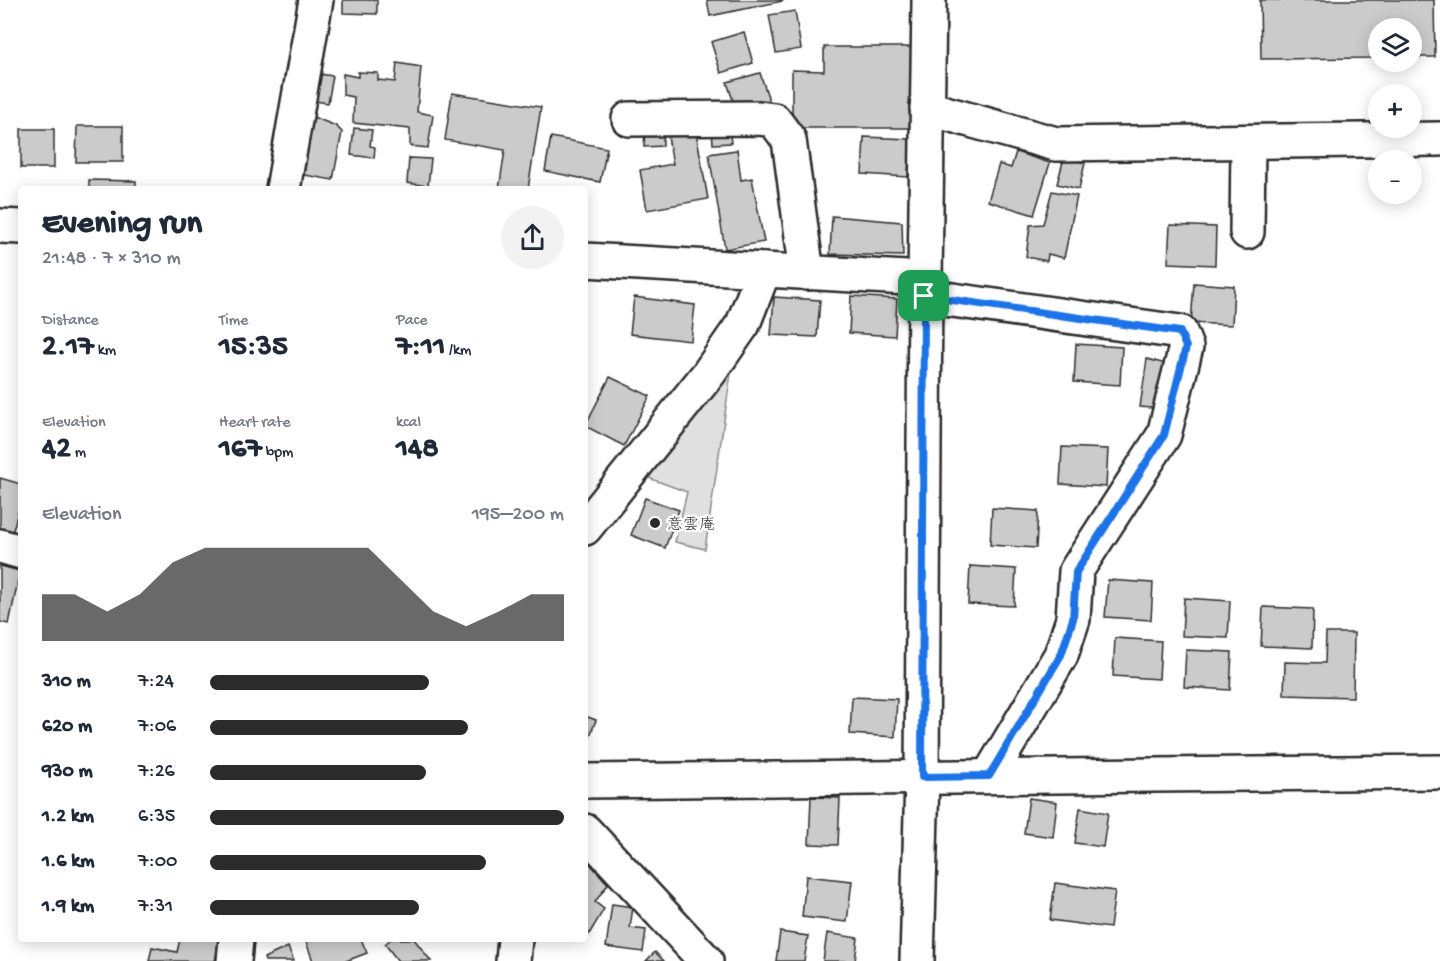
<!DOCTYPE html>
<html lang="en">
<head>
<meta charset="utf-8">
<style>
  :root { --surface:#fff; --page:#f2f2f3; --text:#1f2937; --muted:#747a83; --accent:#2b2b2b }
  body { margin:0; font-family:"Gochi Hand","Klee One",sans-serif; background:var(--page); color:var(--text); height:100vh; display:flex; flex-direction:column; font-size:22px; white-space:nowrap }
  * { box-sizing:border-box; margin:0 }
  p { font-size:20px; color:var(--muted) }
  .icon { flex:none; width:33px; height:33px; fill:none; stroke:currentColor; stroke-width:2; stroke-linecap:round; stroke-linejoin:round }
  .map { position:relative; flex:1; overflow:hidden }
  .panel { position:absolute; left:18px; top:186px; width:570px; height:756px; display:flex; flex-direction:column; background:var(--surface); border-radius:6px; box-shadow:0 3px 15px #0003 }
  .panel>* { flex:none }
  .buttons { position:absolute; left:1368px; top:18px; display:grid; gap:12px }
  .buttons a { display:grid; place-items:center; width:54px; height:54px; border-radius:50%; background:var(--surface); box-shadow:0 3px 15px #0003; font-size:30px }
  .pin { position:absolute; display:grid; place-items:center; width:51px; height:51px; color:#fff; margin:-26px; border-radius:12px; box-shadow:0 3px 9px #0006 }
  .round { display:grid; place-items:center; flex:none; width:63px; height:63px; border-radius:32px; background:var(--page) }
  .summary { display:flex; align-items:center; justify-content:space-between; height:102px; padding:0 24px }
  h1 { font-size:33px; font-weight:800; line-height:45px }
  .stats { display:grid; grid-template-columns:repeat(3,1fr); gap:9px; height:102px; padding:6px 24px }
  .stats div { display:grid; align-content:center }
  .stats b { font-size:30px; font-weight:800 }
  .stats small { font-size:16px; font-weight:400 }
  .stats p { font-size:16px }
  .chart { height:168px; padding:12px 24px }
  .chart p { display:flex; justify-content:space-between }
  .chart svg { width:100%; height:108px; margin-top:6px; fill:var(--accent); opacity:.7 }
  ul { padding:0 24px; list-style:none; font-size:20px }
  li { display:grid; grid-template-columns:96px 72px 1fr; align-items:center; height:45px }
  li i { height:15px; border-radius:8px; background:var(--accent) }
  .map>svg:first-child { display:block }
  .green { fill:#e0e0e0; stroke:#868686; stroke-width:1.5 }
  .building { fill:#cbcbcb; stroke:#2b2b2b; stroke-width:1.5 }
  .lines { fill:none; stroke-linecap:round; stroke-linejoin:round }
  .minor-casing { stroke:#2b2b2b; stroke-width:38 }
  .minor { stroke:#fff; stroke-width:33 }
  .route-casing { stroke:#fff; stroke-width:12 }
  .route { stroke:#1a73e8; stroke-width:8 }
  .poi-dot { fill:#2b2b2b; stroke:#fff; stroke-width:2 }
  .labels { text-anchor:middle; stroke-width:4.5; stroke-linejoin:round; paint-order:stroke }
  .poi-label { font-size:16px; fill:#2b2b2b; stroke:#fff; text-anchor:start }
</style>
</head>
<body>
<div class="map">
<svg width="1440" height="961" viewBox="0 0 1440 961">
  <rect width="100%" height="100%" fill="#fff"/>
  <filter id="ink" filterUnits="userSpaceOnUse"><feTurbulence type="fractalNoise" baseFrequency=".0167" numOctaves="2"/><feDisplacementMap in="SourceGraphic" scale="12" xChannelSelector="R" yChannelSelector="G"/><feConvolveMatrix kernelMatrix="1 2 1 2 8 2 1 2 1" color-interpolation-filters="sRGB"/></filter>
  <g filter="url(#ink)">
    <polygon class="green" points="731,373 705,549 675,542 687,492 643,476"/>
    <g class="building">
      <polygon points="343,0 377,0 377,14 343,13"/>
      <polygon points="707,0 783,0 783,1 710,16"/>
      <polygon points="1260,0 1434,0 1435,57 1412,57 1412,28 1378,28 1378,58 1261,59"/>
      <polygon points="795,11 801,49 776,53 769,15"/>
      <polygon points="744,32 753,63 721,73 711,42"/>
      <polygon points="824,47 919,47 919,128 792,128 792,70 824,71"/>
      <polygon points="397,63 421,67 417,112 433,115 428,148 410,146 410,129 353,123 354,97 343,95 343,74 358,77 358,72 378,73 378,80 395,82"/>
      <polygon points="760,73 770,103 737,113 727,82"/>
      <polygon points="319,74 333,76 328,103 315,101"/>
      <polygon points="452,93 541,107 528,189 499,189 505,150 445,140"/>
      <polygon points="313,117 336,126 342,132 333,180 304,175"/>
      <polygon points="77,126 123,126 123,162 76,162"/>
      <polygon points="354,128 372,130 370,146 375,147 374,158 351,155"/>
      <polygon points="729,128 731,143 713,144 712,129"/>
      <rect x="21" y="129" width="33" height="39"/>
      <polygon points="645,130 663,130 663,146 644,147"/>
      <polygon points="696,132 708,199 647,210 640,170 673,164 668,137"/>
      <polygon points="551,137 607,148 600,182 545,171"/>
      <polygon points="864,137 910,139 908,177 862,174"/>
      <polygon points="737,149 741,180 752,178 764,242 725,249 709,154 736,150"/>
      <polygon points="1016,152 1050,163 1034,215 988,201 999,164 1011,168"/>
      <polygon points="409,158 431,159 428,186 407,183"/>
      <polygon points="1064,158 1085,163 1079,189 1057,184"/>
      <polygon points="89,180 136,181 136,189 89,189"/>
      <polygon points="1052,191 1077,196 1064,258 1048,254 1047,261 1026,257 1030,225 1043,224"/>
      <polygon points="832,216 902,222 903,256 830,254"/>
      <polygon points="1170,225 1216,227 1215,265 1168,263"/>
      <polygon points="1194,283 1234,286 1232,325 1191,323"/>
      <polygon points="851,296 897,299 895,336 849,333"/>
      <polygon points="634,297 695,305 691,341 630,334"/>
      <polygon points="774,297 820,300 817,337 771,335"/>
      <polygon points="1076,344 1122,347 1120,385 1074,382"/>
      <polygon points="1147,359 1170,365 1163,409 1140,407"/>
      <polygon points="610,377 650,396 624,446 585,426"/>
      <polygon points="1062,447 1108,449 1106,487 1060,484"/>
      <polygon points="0,478 21,484 21,501 12,534 0,531"/>
      <polygon points="645,498 679,510 665,548 631,535"/>
      <polygon points="992,508 1038,511 1036,548 990,545"/>
      <polygon points="0,566 20,571 9,624 0,622"/>
      <polygon points="970,566 1016,569 1014,606 968,604"/>
      <polygon points="1108,580 1153,583 1151,620 1105,617"/>
      <polygon points="1184,598 1230,601 1228,638 1182,636"/>
      <polygon points="1263,607 1313,609 1312,648 1261,646"/>
      <polygon points="1326,633 1354,633 1353,697 1284,695 1285,662 1325,663"/>
      <polygon points="1115,638 1161,641 1159,679 1113,676"/>
      <polygon points="1186,650 1232,652 1230,690 1184,687"/>
      <polygon points="852,697 897,699 895,737 850,734"/>
      <polygon points="585,716 596,720 585,749"/>
      <polygon points="811,797 840,798 838,845 809,844"/>
      <polygon points="1029,798 1057,802 1053,837 1024,833"/>
      <polygon points="1080,808 1108,813 1103,847 1075,843"/>
      <polygon points="585,858 608,884 595,902 604,909 588,936 585,934"/>
      <polygon points="806,876 852,881 847,922 802,917"/>
      <polygon points="1055,883 1115,891 1110,928 1050,920"/>
      <polygon points="612,904 633,907 630,928 646,930 643,952 606,947"/>
      <polygon points="780,932 808,936 804,961 776,961"/>
      <polygon points="827,933 858,938 855,961 823,961"/>
      <polygon points="180,939 220,939 215,961 149,961 152,947 177,952"/>
      <polygon points="305,939 361,939 367,953 346,961 313,961"/>
      <polygon points="391,939 414,939 431,961 398,961 385,944"/>
      <polygon points="288,947 294,961 265,961 264,958"/>
      <polygon points="655,952 664,961 646,961"/>
    </g>
    <g class="lines">
      <defs>
        <g id="minor">
          <polyline points="927,108 1056,144 1440,139"/>
          <polyline points="629,119 759,118 774,120 789,140 807,273"/>
          <polyline points="283,189 316,0"/>
          <polyline points="0,226 21,227"/>
          <polyline points="1247,232 1248,143"/>
          <polyline points="585,260 925,279"/>
          <polyline points="924,296 1180,332 1186,347 1164,435 1076,571 1073,619 1061,655 989,776"/>
          <polyline points="585,528 709,373 743,324 764,270"/>
          <polyline points="0,546 21,552"/>
          <polyline points="585,781 1440,772"/>
          <polyline points="585,831 706,961"/>
          <polyline points="234,961 236,939"/>
          <polyline points="513,961 515,939"/>
          <polyline points="917,961 922,777 925,279 929,0"/>
        </g>
      </defs>
      <use href="#minor" class="minor-casing"/>
      <use href="#minor" class="minor"/>
    </g>
  </g>
  <g class="lines" filter="url(#ink)">
    <defs>
      <polygon id="route" points="924,296 1180,332 1186,347 1164,435 1076,572 1073,619 1061,655 989,776 922,777"/>
    </defs>
    <use href="#route" class="route-casing"/>
    <use href="#route" class="route"/>
  </g>
  <circle class="poi-dot" cx="655" cy="523" r="6"/>
  <g class="labels">
    <g class="poi-label">
      <text x="667" y="529">意雲庵</text>
    </g>
  </g>
</svg>
<div class="buttons">
<a><svg class="icon" aria-label="layers" viewBox="0 0 24 24"><path d="M12 4l9 5-9 5-9-5zM3 14l9 5 9-5"/></svg></a>
<a>+</a>
<a>−</a>
</div>
<div class="pin" style="left:924px;top:296px;background:#1e9e55"><svg class="icon" aria-label="arrive" viewBox="0 0 24 24"><path d="M6 21V4h12l-3 4 3 4H6"/></svg></div>
<section class="panel">
<div class="summary"><div><h1>Evening run</h1><p>21:48 · 7 × 310 m</p></div><a class="round"><svg class="icon" aria-label="share" viewBox="0 0 24 24"><path d="M12 15V3M7 8l5-5 5 5M5 13v7h14v-7"/></svg></a></div>
<div class="stats">
<div><p>Distance</p><b>2.17<small> km</small></b></div>
<div><p>Time</p><b>15:35</b></div>
<div><p>Pace</p><b>7:11<small> /km</small></b></div>
</div>
<div class="stats">
<div><p>Elevation</p><b>42<small> m</small></b></div>
<div><p>Heart rate</p><b>167<small> bpm</small></b></div>
<div><p>kcal</p><b>148</b></div>
</div>
<div class="chart"><p><span>Elevation</span>195–200 m</p>
<svg viewBox="0 0 160 44" preserveAspectRatio="none"><path d="M0 44V25L10 25L20 32L30 25L40 12L50 6L60 6L70 6L80 6L90 6L100 6L110 19L120 32L130 38L140 32L150 25L160 25V44z"/></svg>
</div>
<ul>
<li><b>310 m</b>7:24<i style="width:62%"></i></li>
<li><b>620 m</b>7:06<i style="width:73%"></i></li>
<li><b>930 m</b>7:26<i style="width:61%"></i></li>
<li><b>1.2 km</b>6:35<i style="width:100%"></i></li>
<li><b>1.6 km</b>7:00<i style="width:78%"></i></li>
<li><b>1.9 km</b>7:31<i style="width:59%"></i></li>
</ul>
</section>
</div>
</body>
</html>
